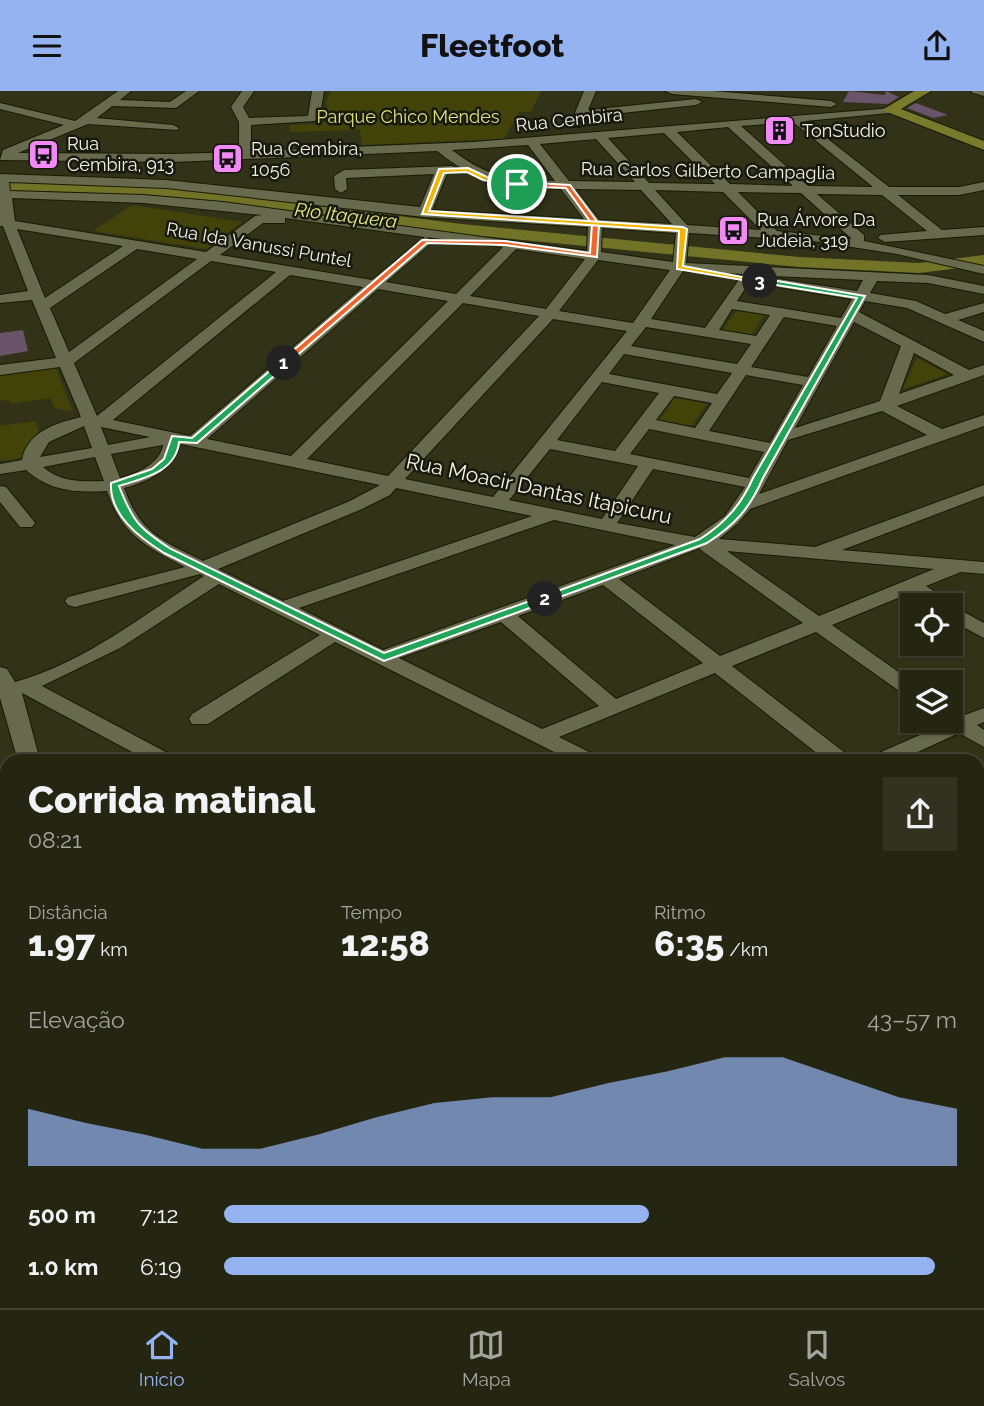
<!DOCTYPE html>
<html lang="pt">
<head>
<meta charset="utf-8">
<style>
  :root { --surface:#252612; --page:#313220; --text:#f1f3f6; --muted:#a3a59f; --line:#424332; --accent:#95b2f1 }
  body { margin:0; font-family:Raleway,sans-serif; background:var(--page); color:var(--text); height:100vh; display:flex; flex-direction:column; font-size:26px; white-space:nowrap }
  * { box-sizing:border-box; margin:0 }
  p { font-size:23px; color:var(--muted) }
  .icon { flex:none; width:38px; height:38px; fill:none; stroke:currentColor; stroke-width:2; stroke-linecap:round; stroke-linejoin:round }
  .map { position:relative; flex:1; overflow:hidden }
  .side { position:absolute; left:0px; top:663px; width:985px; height:555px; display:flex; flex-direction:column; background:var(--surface); border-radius:21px 21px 0 0; box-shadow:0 2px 5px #0004,0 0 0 2px var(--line) }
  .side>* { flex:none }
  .controls { position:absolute; left:900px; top:502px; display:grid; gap:14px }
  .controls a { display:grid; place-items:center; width:63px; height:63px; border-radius:0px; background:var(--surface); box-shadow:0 2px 5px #0004,0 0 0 2px var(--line); font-size:35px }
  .pin { position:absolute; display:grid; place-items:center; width:60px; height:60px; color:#fff; margin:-30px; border:4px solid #fff; border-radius:50%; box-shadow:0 2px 7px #0007 }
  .km { position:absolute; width:35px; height:35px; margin:-18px; border-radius:50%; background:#222; color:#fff; font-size:19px; line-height:35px; text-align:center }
  .round { display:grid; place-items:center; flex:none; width:74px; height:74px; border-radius:0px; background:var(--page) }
  .head { display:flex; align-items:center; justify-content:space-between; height:119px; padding:0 28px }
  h1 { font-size:38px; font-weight:800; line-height:52px }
  .metrics { display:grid; grid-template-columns:repeat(3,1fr); gap:10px; height:119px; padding:7px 28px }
  .metrics div { display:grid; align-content:center }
  .metrics b { font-size:35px; font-weight:800 }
  .metrics small { font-size:19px; font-weight:400 }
  .metrics p { font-size:19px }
  .chart { height:196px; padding:14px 28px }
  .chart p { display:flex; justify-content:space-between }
  .chart svg { width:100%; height:126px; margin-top:7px; fill:var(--accent); opacity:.7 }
  ul { padding:0 28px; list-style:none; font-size:23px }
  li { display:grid; grid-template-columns:112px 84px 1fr; align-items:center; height:52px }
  li i { height:18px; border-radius:9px; background:var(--accent) }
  header { display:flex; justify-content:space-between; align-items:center; height:91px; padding:0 28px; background:var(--accent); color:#111; font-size:32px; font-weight:800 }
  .tabs { display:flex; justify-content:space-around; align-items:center; height:98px; border-top:2px solid var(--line); background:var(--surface); font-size:19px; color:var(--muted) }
  .tabs a { display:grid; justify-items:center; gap:4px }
  .tabs .on { color:var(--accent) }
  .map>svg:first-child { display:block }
  .green { fill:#424309 }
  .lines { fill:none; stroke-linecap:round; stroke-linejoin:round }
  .river { fill:#717426; fill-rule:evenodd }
  .building { fill:#695469 }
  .minor-casing { stroke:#191a02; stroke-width:2 }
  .major-casing { stroke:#191a02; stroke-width:2 }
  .minor { fill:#686a4d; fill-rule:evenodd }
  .major { fill:#797b2c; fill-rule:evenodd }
  .split-1 { fill:#f0652b; stroke:#fff; stroke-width:2 }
  .split-2 { fill:#22a559; stroke:#fff; stroke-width:2 }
  .split-3 { fill:#22a559; stroke:#fff; stroke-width:2 }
  .split-4 { fill:#f5b400; stroke:#fff; stroke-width:2 }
  .labels { text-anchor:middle; stroke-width:5; stroke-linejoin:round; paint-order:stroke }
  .far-park-label { font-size:18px; fill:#dbe077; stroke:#18190e }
  .far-street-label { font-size:18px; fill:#f1f2e2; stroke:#18190e }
  .far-poi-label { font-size:18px; fill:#f1f2e2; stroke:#18190e; text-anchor:start }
  .far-water-label { font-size:19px; font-style:italic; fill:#e5ea80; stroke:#18190e }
  .street-label { font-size:21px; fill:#f1f2e2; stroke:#18190e }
</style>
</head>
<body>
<header><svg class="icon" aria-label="menu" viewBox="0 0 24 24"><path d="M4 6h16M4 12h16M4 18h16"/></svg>Fleetfoot<svg class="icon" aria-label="share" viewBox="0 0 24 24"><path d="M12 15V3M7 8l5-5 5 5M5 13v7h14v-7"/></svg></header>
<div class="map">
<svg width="984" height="1217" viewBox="0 0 984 1217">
  <rect width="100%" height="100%" fill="#313218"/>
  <g class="green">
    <polygon points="331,0 541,0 531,21 519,21 504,48 362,54 360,39 290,41 290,34 318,33 329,29 326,10"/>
    <polygon points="132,114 242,131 206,158 93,140"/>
    <polygon points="736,220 764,224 752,244 723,239"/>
    <polygon points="917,267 948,283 903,298"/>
    <polygon points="55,274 73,321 55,317 50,307 11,313 8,309 0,310 0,281"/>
    <polygon points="675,307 707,313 692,335 659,329"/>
    <polygon points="35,330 39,339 28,355 26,366 0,370 0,335"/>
  </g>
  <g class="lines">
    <polygon class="river" points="0,89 154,94 462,133 799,166 919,172 984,164 984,174 919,182 799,176 462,143 154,104 0,99"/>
  </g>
  <g class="building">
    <polygon points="849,0 885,4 886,0 899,6 888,13 843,11"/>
    <polygon points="916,12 948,24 933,27 907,17"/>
    <polygon points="23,239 28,260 0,265 0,242"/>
  </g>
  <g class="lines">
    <defs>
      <g id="minor">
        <path d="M118,0H131L120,9L170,11L186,0H199L176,17L112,15L97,27L173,34L179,37L177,39L88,33L18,62L173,63L239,61V31L231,16L242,0H254L243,16L249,27L308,25L312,0H324L320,24L315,30L251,34V60L473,51L893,17L895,19L889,22L805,30L889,96H959L984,91V99L959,104H898L942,139L984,136V144L885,151L878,147L880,144L927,140L882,104L817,103L864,144V150L984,175V183L897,163L813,150L689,142L686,172L928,184L984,195V203L928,192L877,190L870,202L916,210L945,223L984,212V221L958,229L984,240V251L907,217L865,210L859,221L969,279L984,274V284L897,315L942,338L984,324V335L750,418L738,432L719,448L815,456L984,394V405L842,459L984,471V483L961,481L926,495L949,510L951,514L984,532V547L950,529V514H929L910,502L832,534L914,592L912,606L905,604L816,541L732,575L849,665L852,670H827L715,582L559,646L597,665L600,670H572L335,551L208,633H192L189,628L192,623L320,544L219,493L120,557L42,595L173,665L176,670H149L22,602L40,670H18L0,607V576L7,578L15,591C84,572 145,523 204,485L200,483L75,516L68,514L65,510L68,506L185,476C145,455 123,445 107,400C77,402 49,400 26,379L0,383V373L22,369C27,341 56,332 81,326L60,276L0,284V274L56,267L32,209L0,212V204L28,200L3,135H0V83L166,89L420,116L434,83L346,87L347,98L341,102L335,98L334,85L344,79L452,75L458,79L447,83L432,119L584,128L561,98C509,97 480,94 437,60L173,71L0,69L3,59L64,34L0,18V12L75,30ZM793,31L873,96L808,95L741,35ZM728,36L793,95L730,93L677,41ZM664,42L715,93L649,92L608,47ZM596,48L635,91L569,90L540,53ZM528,54L555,90C512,89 488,87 452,59ZM9,91L166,97L424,126L588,136L587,160L223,111L143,104L10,100ZM575,98L641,99L672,133L599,129ZM655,99L723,101L761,139L687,134ZM738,101L801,102L852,148L777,140ZM12,107L143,112L262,124L255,125L206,161L15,130ZM285,127L425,146L372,189L220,164L263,132H285ZM602,137L676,142L673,171L601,161ZM17,138L123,155L45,207ZM426,146L503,156L456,203L386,191L430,153L432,150ZM137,158L197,168L69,261L50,217ZM516,158L585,168L546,218L470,205ZM598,169L670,179L633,232L559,220ZM211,170L276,181L97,325L74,272ZM683,180L743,183L705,237L651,228ZM290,184L363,196L190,345L113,329ZM748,184L863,189L857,200L778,188L771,192L778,196L852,208L841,227L737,210L752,187ZM378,198L448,210L291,365L207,348ZM463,212L539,225L388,385L307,368ZM732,218L770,224L756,245L719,239ZM784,226L837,235L808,286L751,276ZM553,228L627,240L493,406L405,388ZM854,231L901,255L880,310L795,337ZM646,236L751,253L737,273L631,255ZM914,262L954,284L899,303ZM624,263L732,282L717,303L609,283ZM746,284L803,294L770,352L709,340ZM602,291L659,302L615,360L557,349ZM674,305L712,312L695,337L656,329ZM882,320L927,344L759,403L788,349ZM84,335L92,357L40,366L49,351ZM101,336L150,346L108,354ZM649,338L764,361L749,387L630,363ZM181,353L380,394L350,410L203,470C161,449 141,443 124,397C150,390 172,379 181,353ZM163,354C161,371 138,383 120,387L111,363ZM550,358L638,375L602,428L509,409ZM95,366L104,390C82,391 60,391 43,376ZM653,378L745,396L725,425L695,446L617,432ZM396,397L532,425L283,510L218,478L362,418L390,404ZM554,429L675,454L383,559L299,517ZM700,457L701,459L803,532L720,565L619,488ZM727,460L934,478L819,525ZM603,494L703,572L616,608L518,525ZM501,531L599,615L542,638L399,567Z"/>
        <polygon points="584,0 596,0 588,19 696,8 702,11 696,14 585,26 580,36 572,36 570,34"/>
        <polygon points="666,0 713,0 831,10 837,13 831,16 672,3"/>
        <polygon points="971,0 984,0 984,5 973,2"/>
        <polygon points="0,395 6,396 32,428 35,432 32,436 20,436 0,411"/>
        <polygon points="984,617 984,631 977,634 984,639 984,656 959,642 898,670 869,670 872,665 945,633 942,630 950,630 950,621 962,625"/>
        <polygon points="984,744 984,761 978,763 978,746"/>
        <polygon points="978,907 984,909 984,932 978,930"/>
        <polygon points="7,938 7,958 0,960 0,940"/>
        <polygon points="7,1096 7,1120 0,1122 0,1098"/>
        <polygon points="132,1211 162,1211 164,1217 134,1217"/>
        <polygon points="237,1211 267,1211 269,1217 239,1217"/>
        <polygon points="517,1211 548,1211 550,1217 519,1217"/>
        <polygon points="899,1211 934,1211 936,1217 901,1217"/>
      </g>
      <polygon id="major" points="914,0 931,0 901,18 984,50 984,59 882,19"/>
    </defs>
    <use href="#minor" class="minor-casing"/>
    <use href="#major" class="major-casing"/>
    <use href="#minor" class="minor"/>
    <use href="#major" class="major"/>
  </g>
  <polygon class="split-1" points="517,91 570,94 599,133 597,166 505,154 427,152 287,273 281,273 281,270 422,149 505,150 590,162 592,133 566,97 515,95"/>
  <path class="split-2" d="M281,270L289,272L197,352L179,351C176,381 144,387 119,395C133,431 140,438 171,458L384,562L541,506H549V510L384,570L164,462C140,447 109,424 111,392L152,378L164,368L172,345L192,347Z"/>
  <path class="split-3" d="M760,187L865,205L763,387C750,417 735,434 707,452L549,510H541V506L700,448C725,432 741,414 753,387L857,207L757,191Z"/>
  <polygon class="split-4" points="468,77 487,86 521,93 517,95 483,89 467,81 444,82 429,120 683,136 687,138 683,175 764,190 760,192 677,178 679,140 422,123 439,78"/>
  <defs>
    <symbol id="building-square" viewBox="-11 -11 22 22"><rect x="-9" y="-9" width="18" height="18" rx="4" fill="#f18af4" stroke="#18190e"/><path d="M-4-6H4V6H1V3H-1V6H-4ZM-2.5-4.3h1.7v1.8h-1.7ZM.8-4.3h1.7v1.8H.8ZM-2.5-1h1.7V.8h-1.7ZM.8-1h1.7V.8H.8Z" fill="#111"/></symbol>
    <symbol id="bus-square" viewBox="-11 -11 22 22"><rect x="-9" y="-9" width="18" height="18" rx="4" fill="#f18af4" stroke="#18190e"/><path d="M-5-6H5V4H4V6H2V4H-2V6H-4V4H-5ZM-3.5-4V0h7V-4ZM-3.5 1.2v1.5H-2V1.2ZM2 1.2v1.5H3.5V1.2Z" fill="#111"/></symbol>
  </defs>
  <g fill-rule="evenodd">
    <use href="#building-square" x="762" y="22" width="35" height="35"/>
    <use href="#bus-square" x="26" y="46" width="35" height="35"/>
    <use href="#bus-square" x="210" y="50" width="35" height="35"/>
    <use href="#bus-square" x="716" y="122" width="35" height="35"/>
  </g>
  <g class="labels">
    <g class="far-park-label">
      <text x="408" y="32">Parque Chico Mendes</text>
    </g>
    <g class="far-street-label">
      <text transform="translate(569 29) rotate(-6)" y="6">Rua Cembira</text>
      <text transform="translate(708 80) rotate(1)" y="6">Rua Carlos Gilberto Campaglia</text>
      <text transform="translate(259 154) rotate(10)" y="6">Rua Ida Vanussi Puntel</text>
    </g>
    <g class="far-poi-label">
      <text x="802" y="46">TonStudio</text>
      <text x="67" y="59">Rua<tspan x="67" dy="21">Cembira, 913</tspan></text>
      <text x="251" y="64">Rua Cembira,<tspan x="251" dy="21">1056</tspan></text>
      <text x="757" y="135">Rua Árvore Da<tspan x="757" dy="21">Judeia, 319</tspan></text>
    </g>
    <g class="far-water-label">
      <text transform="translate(346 124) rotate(7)" y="7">Rio Itaquera</text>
    </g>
    <g class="street-label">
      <text transform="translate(539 398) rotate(12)" y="7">Rua Moacir Dantas Itapicuru</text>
    </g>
  </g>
</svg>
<div class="controls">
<a><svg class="icon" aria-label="locate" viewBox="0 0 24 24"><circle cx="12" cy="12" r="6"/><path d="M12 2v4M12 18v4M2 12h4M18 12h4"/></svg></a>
<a><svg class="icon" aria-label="layers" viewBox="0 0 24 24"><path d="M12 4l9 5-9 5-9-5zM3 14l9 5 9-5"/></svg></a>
</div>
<div class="pin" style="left:517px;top:93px;background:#1e9e55"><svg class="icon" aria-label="arrive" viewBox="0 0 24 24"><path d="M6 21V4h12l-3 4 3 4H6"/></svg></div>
<b class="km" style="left:284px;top:272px">1</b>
<b class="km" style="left:545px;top:508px">2</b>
<b class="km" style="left:760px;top:190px">3</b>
<section class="side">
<div class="head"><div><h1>Corrida matinal</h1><p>08:21</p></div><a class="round"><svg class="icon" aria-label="share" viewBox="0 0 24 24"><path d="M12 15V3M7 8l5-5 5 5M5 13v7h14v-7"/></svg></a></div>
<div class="metrics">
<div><p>Distância</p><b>1.97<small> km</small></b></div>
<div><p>Tempo</p><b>12:58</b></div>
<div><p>Ritmo</p><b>6:35<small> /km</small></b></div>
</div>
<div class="chart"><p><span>Elevação</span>43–57 m</p>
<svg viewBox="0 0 160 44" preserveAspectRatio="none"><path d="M0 44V24L10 29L20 33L30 38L40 38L50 33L60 27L70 22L80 20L90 20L100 15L110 11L120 6L130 6L140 13L150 20L160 24V44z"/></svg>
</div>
<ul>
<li><b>500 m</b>7:12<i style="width:58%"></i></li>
<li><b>1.0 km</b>6:19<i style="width:97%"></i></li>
</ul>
</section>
</div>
<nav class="tabs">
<a class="on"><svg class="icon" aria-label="home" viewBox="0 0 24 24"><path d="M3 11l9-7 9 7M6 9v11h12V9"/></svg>Início</a>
<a><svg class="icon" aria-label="map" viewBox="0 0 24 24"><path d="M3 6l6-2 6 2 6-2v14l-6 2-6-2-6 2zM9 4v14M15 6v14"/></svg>Mapa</a>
<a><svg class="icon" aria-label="saved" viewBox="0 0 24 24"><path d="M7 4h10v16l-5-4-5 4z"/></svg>Salvos</a>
</nav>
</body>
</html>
